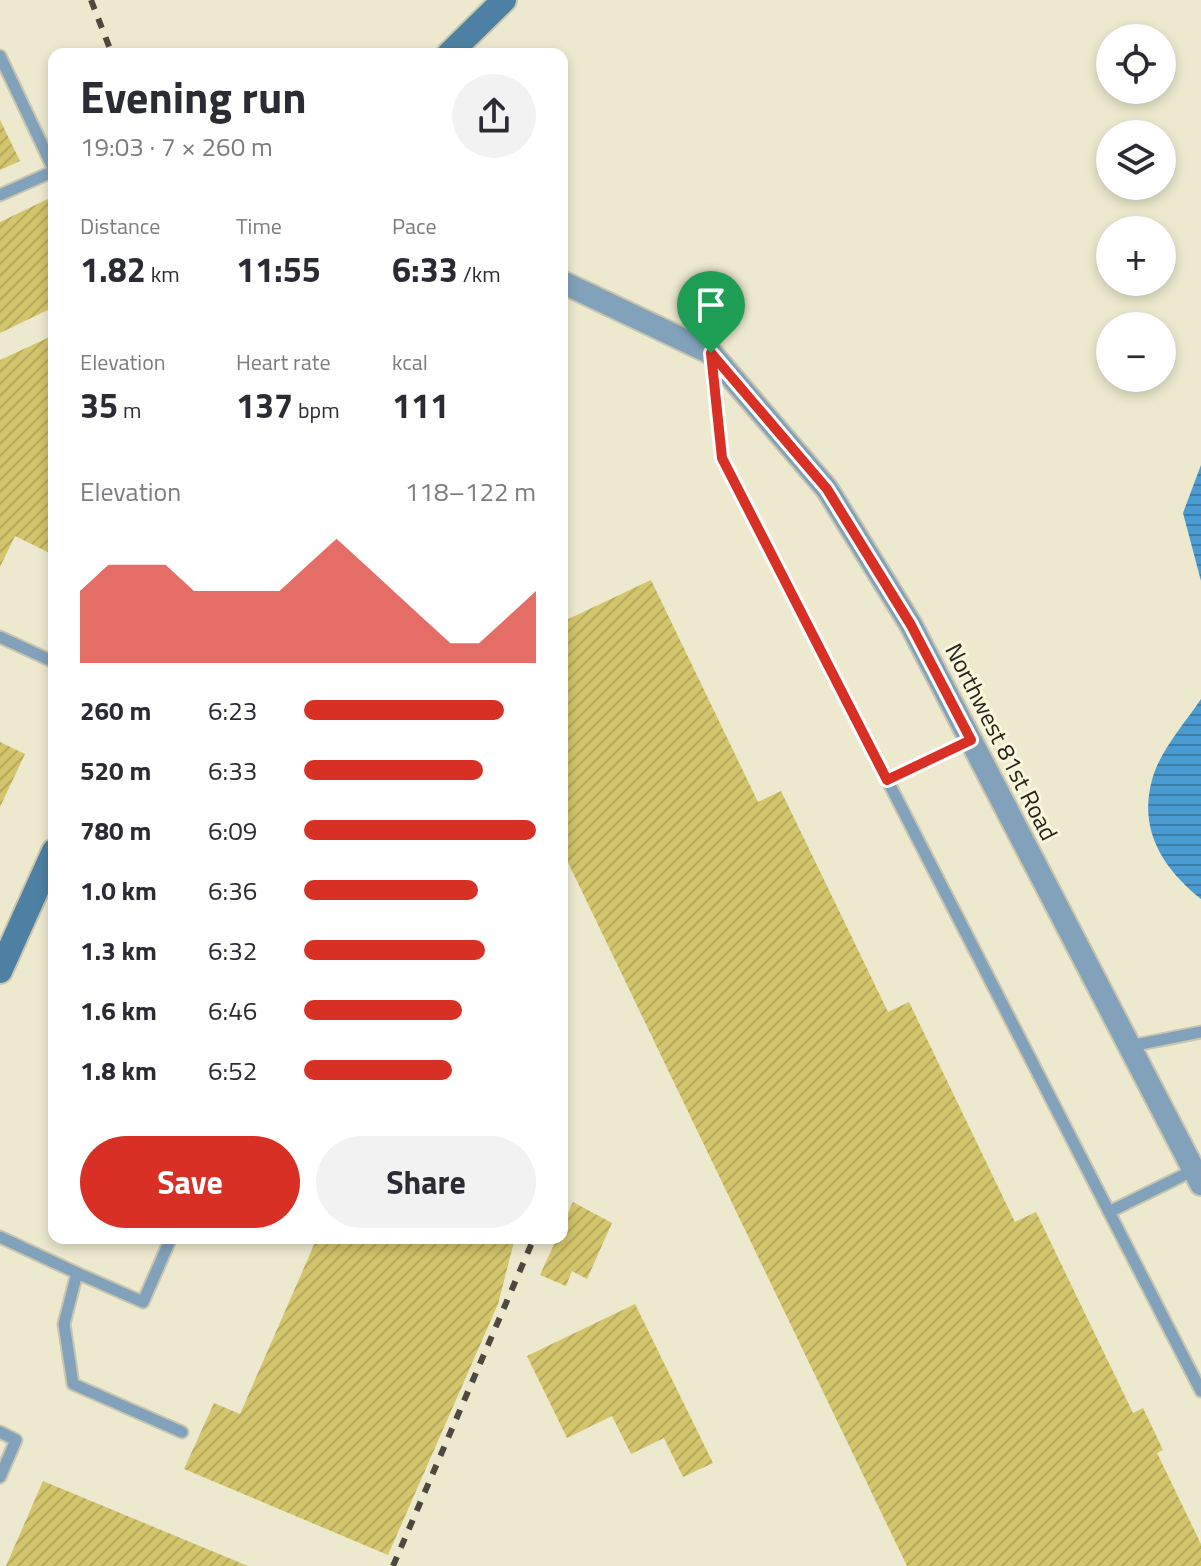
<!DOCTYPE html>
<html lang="en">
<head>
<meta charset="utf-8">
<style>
  :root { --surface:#fff; --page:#f2f2f3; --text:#2b2b33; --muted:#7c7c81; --accent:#d93025 }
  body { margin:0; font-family:"Titillium Web",sans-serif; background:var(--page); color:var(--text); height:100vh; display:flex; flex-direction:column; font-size:30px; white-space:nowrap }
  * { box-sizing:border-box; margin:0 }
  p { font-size:26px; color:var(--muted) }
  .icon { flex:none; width:44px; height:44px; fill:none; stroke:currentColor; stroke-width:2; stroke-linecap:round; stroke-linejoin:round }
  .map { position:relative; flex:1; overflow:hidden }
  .details { position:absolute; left:48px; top:48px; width:520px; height:1196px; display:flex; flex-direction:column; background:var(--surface); border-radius:16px; box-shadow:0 4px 12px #0003 }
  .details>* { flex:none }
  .fabs { position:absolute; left:1096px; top:24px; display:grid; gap:16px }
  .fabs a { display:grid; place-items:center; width:80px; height:80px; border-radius:50%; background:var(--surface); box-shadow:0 4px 12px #0003; font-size:40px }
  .pin { position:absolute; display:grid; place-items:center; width:68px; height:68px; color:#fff; margin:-82px -34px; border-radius:50% 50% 50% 0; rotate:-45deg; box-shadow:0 0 8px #0007 }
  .pin .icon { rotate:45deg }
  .round { display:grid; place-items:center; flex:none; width:84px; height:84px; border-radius:42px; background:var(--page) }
  .overview { display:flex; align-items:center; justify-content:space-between; height:136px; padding:0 32px }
  h1 { font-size:44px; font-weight:700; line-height:60px }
  .figures { display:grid; grid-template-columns:repeat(3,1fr); gap:12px; height:136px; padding:8px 32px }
  .figures div { display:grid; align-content:center }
  .figures b { font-size:34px; font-weight:700 }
  .figures small { font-size:22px; font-weight:400 }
  .figures p { font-size:22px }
  .chart { height:224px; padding:16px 32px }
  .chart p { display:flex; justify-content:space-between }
  .chart svg { width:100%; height:144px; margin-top:8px; fill:var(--accent); opacity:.7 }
  .primary-button { display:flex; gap:16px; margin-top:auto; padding:16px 32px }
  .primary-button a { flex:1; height:92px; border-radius:48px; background:var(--accent); color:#fff; font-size:32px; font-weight:700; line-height:92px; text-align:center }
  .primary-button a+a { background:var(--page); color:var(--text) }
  ul { padding:0 32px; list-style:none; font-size:26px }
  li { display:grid; grid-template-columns:128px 96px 1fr; align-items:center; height:60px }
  li i { height:20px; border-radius:10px; background:var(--accent) }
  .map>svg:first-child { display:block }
  .water { fill:url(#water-rules) }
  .building { fill:url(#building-hatch) }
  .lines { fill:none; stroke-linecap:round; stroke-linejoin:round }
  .lane-casing { stroke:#c9c5ae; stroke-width:15 }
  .street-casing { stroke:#c9c5ae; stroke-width:26 }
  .secondary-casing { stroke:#c9c5ae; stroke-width:28 }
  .lane { stroke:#82a2bb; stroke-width:11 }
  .street { stroke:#82a2bb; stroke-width:22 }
  .secondary { stroke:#4e80a3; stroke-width:24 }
  .rail { stroke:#4c4a3e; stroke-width:6; stroke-dasharray:10 10; stroke-linecap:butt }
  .route-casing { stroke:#fff; stroke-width:16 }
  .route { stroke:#d93025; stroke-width:10 }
  .labels { text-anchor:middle; stroke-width:6; stroke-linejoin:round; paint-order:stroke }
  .street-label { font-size:24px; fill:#25231a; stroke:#faf7dc }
</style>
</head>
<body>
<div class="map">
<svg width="1201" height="1566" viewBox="0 0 1201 1566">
  <defs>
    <pattern id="water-rules" width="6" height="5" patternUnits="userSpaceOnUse" patternTransform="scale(2)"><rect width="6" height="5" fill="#4a9bd1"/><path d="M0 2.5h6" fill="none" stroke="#3d7ea9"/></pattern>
    <pattern id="building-hatch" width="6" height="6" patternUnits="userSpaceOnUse" patternTransform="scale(2)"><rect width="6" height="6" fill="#d3c56b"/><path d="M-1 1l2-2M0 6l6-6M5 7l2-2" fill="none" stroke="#b5a95c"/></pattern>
  </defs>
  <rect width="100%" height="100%" fill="#ede9cf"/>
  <g class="water">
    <polygon points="1201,465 1201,581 1183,513"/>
    <path d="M1201,699V899C1164,869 1138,831 1152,780C1159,752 1185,723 1201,699Z"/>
  </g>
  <g class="building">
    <polygon points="0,120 20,161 0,170"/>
    <polygon points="54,196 54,307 0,333 0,222"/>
    <polygon points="54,335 54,555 15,536 0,567 0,360"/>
    <polygon points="651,580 758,802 781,791 888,1012 909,1002 1015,1222 1036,1212 1133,1413 1143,1408 1163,1450 1157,1453 1201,1544 1201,1566 907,1566 562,850 562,622"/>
    <polygon points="0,742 25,754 0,807"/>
    <polygon points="573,1202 612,1223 587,1279 572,1271 566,1286 540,1275 557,1238 562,1238 562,1226"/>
    <polygon points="317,1238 515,1238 498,1304 388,1555 184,1469 214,1403 240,1414"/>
    <polygon points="635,1304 713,1463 683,1477 664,1438 631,1454 612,1416 567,1438 527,1356"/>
    <polygon points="43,1481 248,1566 6,1566"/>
  </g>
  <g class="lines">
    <defs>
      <g id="lane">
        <polyline points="0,56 54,170"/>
        <polyline points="0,195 54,171"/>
        <polyline points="711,357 722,458 1201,1391"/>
        <polyline points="0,637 54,662"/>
        <polyline points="887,780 971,740"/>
        <polyline points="1130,1046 1201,1032"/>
        <polyline points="1109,1212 1194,1170"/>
        <polyline points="0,1237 77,1273 64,1324 73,1384 182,1432"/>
        <polyline points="77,1273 143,1302 171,1238"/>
        <polyline points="0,1432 16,1440 0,1477"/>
      </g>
      <polyline id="street" points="562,282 711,353 827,489 911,625 1201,1184"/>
      <g id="secondary">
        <polyline points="449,54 504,0"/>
        <polyline points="0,971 54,851"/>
      </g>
    </defs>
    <use href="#lane" class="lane-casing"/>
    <use href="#street" class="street-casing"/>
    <use href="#secondary" class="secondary-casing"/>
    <use href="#lane" class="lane"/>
    <use href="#street" class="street"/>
    <use href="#secondary" class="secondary"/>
    <g class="rail">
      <polyline points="91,0 112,54"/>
      <polyline points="393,1566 534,1238"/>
    </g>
  </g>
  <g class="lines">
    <defs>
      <polygon id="route" points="711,353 827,489 911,625 971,740 887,780 722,458"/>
    </defs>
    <use href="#route" class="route-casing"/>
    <use href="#route" class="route"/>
  </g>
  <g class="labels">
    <g class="street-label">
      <text transform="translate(1001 742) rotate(63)" y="8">Northwest 81st Road</text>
    </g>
  </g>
</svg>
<div class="fabs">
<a><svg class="icon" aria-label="locate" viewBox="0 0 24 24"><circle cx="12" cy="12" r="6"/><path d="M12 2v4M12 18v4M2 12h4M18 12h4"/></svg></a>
<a><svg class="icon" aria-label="layers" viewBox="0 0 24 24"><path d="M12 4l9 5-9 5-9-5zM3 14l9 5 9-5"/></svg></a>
<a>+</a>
<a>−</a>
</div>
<div class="pin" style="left:711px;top:353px;background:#1e9e55"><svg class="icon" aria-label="arrive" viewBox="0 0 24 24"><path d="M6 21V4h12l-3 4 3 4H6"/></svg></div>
<section class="details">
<div class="overview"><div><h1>Evening run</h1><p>19:03 · 7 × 260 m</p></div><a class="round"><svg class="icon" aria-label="share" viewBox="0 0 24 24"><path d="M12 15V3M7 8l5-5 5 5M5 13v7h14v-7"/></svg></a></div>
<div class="figures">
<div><p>Distance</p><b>1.82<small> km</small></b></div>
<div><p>Time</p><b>11:55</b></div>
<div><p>Pace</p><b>6:33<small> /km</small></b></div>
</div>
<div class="figures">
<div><p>Elevation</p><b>35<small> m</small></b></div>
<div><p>Heart rate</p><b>137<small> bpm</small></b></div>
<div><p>kcal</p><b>111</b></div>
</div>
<div class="chart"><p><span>Elevation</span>118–122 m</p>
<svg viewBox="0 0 160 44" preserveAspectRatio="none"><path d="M0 44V22L10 14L20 14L30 14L40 22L50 22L60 22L70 22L80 14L90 6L100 14L110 22L120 30L130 38L140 38L150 30L160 22V44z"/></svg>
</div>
<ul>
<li><b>260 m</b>6:23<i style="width:86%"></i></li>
<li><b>520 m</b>6:33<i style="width:77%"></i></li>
<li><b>780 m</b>6:09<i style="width:100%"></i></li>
<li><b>1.0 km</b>6:36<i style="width:75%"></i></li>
<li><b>1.3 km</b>6:32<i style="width:78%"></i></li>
<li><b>1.6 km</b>6:46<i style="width:68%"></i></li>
<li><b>1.8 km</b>6:52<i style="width:64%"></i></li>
</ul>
<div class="primary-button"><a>Save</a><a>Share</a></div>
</section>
</div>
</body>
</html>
